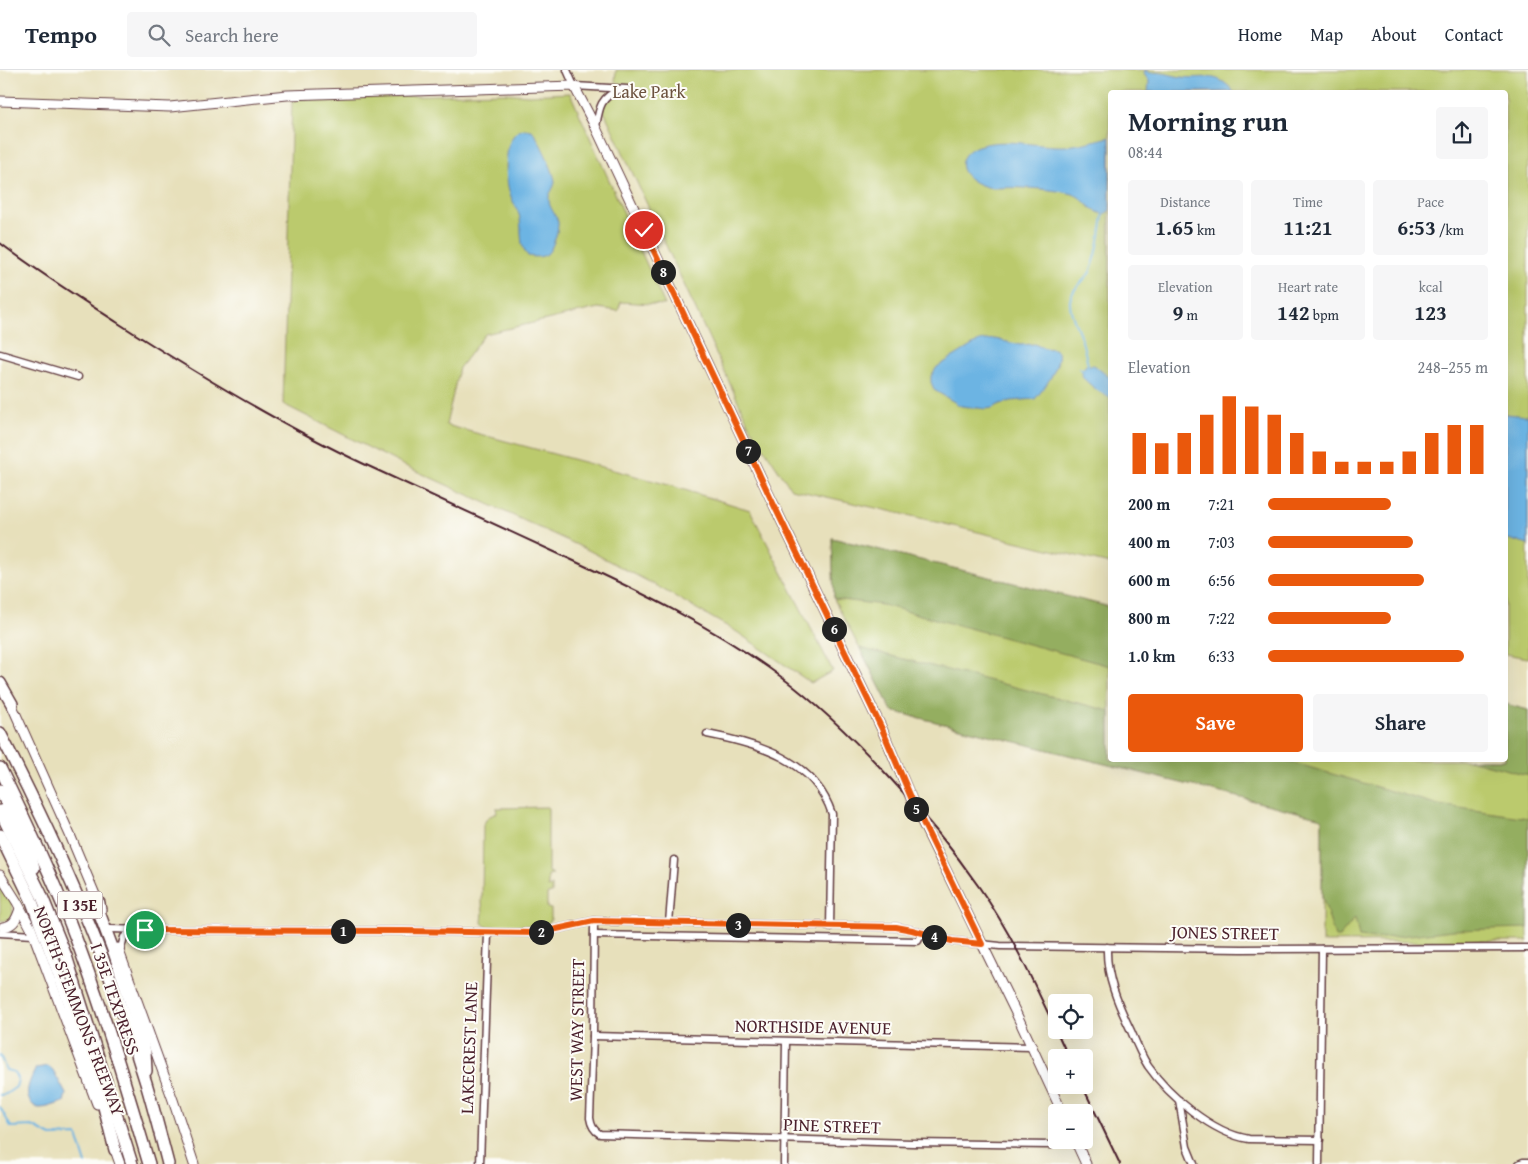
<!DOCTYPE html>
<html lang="en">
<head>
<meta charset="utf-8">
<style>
  :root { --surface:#fff; --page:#f6f6f7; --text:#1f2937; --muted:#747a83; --line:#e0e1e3; --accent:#ea580c }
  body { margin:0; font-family:"Gentium Book Plus",serif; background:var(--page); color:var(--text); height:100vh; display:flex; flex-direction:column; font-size:19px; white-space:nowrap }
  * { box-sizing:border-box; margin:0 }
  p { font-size:16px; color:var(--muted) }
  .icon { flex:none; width:28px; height:28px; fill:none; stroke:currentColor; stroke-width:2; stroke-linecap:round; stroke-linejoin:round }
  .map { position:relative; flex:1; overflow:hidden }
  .side { position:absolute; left:1108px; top:20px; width:400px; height:672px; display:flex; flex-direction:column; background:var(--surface); border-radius:5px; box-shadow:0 5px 20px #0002 }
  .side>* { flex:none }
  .buttons { position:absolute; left:1048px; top:924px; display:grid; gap:10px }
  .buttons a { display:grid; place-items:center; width:45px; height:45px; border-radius:5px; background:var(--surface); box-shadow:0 5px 20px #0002; font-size:25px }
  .pin { position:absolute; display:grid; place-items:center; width:42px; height:42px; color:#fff; margin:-21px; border:2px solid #fff; border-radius:50%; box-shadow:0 1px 5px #0007 }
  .km { position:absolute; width:25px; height:25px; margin:-12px; border-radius:50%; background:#222; color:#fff; font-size:14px; line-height:25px; text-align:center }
  .round { display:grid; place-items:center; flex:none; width:52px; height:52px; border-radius:5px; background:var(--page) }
  .headline { display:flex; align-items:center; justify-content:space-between; height:85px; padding:0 20px }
  h1 { font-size:28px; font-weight:700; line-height:38px }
  .figures { display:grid; grid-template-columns:repeat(3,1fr); gap:8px; height:85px; padding:5px 20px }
  .figures div { display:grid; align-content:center; border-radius:5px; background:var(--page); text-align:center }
  .figures b { font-size:21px; font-weight:700 }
  .figures small { font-size:14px; font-weight:400 }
  .figures p { font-size:14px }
  .chart { height:140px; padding:10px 20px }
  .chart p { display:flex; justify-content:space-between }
  .chart svg { width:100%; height:90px; margin-top:5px; stroke:var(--accent); stroke-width:6 }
  .primary-button { display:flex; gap:10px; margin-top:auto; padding:10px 20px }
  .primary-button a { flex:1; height:58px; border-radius:5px; background:var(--accent); color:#fff; font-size:20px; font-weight:700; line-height:58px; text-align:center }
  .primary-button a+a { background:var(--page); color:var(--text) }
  ul { padding:0 20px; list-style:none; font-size:16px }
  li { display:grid; grid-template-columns:80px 60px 1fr; align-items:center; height:38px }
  li i { height:12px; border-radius:6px; background:var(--accent) }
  header { display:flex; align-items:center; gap:30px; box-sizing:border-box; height:70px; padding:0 25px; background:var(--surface); border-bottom:1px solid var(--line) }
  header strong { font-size:24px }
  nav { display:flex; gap:28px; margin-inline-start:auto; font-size:18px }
  .search { width:350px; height:45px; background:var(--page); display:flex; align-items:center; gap:12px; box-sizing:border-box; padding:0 18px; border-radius:5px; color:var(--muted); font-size:19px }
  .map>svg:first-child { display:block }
  .green { fill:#bbca6d; stroke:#82744c }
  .forest { fill:#94ae60; stroke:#6f6646 }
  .water { fill:#6cb4e3; stroke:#5b6a87 }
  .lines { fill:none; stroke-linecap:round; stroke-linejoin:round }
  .stream { stroke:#6cb4e3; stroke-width:2 }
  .minor-casing { stroke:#623c41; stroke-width:9 }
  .secondary-casing { stroke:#623c41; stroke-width:11 }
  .motorway-casing { stroke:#623c41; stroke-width:14 }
  .minor { stroke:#fff; stroke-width:6 }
  .secondary { stroke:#fff; stroke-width:9 }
  .motorway { stroke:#fff; stroke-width:11 }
  .rail { stroke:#4a1f2b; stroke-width:2 }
  .route-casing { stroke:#fff; stroke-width:10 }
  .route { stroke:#ea580c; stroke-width:6 }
  .labels { text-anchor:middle; stroke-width:4; stroke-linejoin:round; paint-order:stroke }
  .shield { fill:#fdfcf7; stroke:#806168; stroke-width:1 }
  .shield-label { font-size:16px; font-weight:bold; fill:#4a1f2b }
  .park-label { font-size:18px; fill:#6c523f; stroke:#fdfcf7 }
  .street-label { font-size:18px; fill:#4a1f2b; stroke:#fdfcf7 }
</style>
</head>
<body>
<header>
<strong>Tempo</strong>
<div class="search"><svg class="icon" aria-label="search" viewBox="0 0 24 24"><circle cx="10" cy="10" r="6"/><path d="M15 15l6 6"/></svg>Search here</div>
<nav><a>Home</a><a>Map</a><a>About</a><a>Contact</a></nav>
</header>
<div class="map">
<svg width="1528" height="1094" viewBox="0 0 1528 1094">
  <rect width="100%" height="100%" fill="#fdfcf7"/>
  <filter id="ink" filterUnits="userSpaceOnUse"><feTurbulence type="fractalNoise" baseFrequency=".02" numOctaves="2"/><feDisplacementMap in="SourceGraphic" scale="10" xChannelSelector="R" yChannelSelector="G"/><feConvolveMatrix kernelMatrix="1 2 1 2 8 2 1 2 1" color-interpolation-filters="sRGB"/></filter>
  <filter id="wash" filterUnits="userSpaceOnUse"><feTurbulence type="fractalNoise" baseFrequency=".0096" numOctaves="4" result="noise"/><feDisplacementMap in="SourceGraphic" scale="20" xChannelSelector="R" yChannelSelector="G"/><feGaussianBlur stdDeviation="1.12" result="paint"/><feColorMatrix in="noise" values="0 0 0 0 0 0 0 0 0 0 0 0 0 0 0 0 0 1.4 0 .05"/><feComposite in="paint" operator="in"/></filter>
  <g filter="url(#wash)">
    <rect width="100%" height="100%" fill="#e7e0bb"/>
    <g class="green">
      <path d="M616,0H1528V588L1505,584V22H1110V494L916,447L791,419L750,357L602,37C609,28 615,24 627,23V15L615,12Z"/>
      <polygon points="503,23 528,25 570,23 665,235 621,232 618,241 598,238 485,264 459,298 446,355 665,414 750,440 833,601 811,613 737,562 655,515 588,480 401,394 283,334 292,29"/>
      <polygon points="832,468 1110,537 1110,690 1505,690 1505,634 1528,640 1528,871 1322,872 1322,748 892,641 834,529"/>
      <polygon points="548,737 548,802 552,803 552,805 548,806 548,817 552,816 552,823 547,824 547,838 551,839 551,850 547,855 487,857 482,853 483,842 482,833 483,755 488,747 497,743 496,738"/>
      <polygon points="0,815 12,833 13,844 8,850 0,851"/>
    </g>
    <g class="forest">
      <polygon points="832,468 1110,537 1110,596 883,535 834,529"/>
      <polygon points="860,578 1110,641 1110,690 1284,690 1439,735 1528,748 1528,858 1453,860 1374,869 1359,867 1355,848 1339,867 1335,867 1322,826 1322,748 892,641"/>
      <polygon points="1505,634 1528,640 1528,705 1469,690 1505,690"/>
    </g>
    <g class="water">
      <path d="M1145,0L1150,3C1161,1 1170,5 1181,7C1204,10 1216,0 1234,22H1148L1149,11L1144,4Z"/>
      <path d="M524,59L532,60C538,67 555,103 555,112C554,119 548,124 549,130C549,138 556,144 558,152C559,159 553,179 547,184C541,188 534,187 528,186C519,175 522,163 520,149C519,141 513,133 510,124C505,109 503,73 517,62C518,61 524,59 524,59Z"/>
      <path d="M1110,67V140L1104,145C1100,143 1095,141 1091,138C1085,133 1081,127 1073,124C1062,121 1036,118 1024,118C1014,117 1004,118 993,118C980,117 955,105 963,88C966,82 972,78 978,76C1006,67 1036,77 1065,76C1080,75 1096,70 1110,67Z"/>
      <path d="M995,269L1020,275L1034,274L1044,278L1054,279L1058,282C1061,296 1044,319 1035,329L1011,331L1000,334L993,338L986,339L961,336L934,320L931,312V306L937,297L979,271Z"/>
      <polygon points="1086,295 1094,295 1110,308 1110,328 1095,319 1082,307 1082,300"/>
      <polygon points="1505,344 1528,346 1528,475 1505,468"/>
      <path d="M48,996L53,1000L66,1024L64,1032C56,1034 48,1038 40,1038C36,1038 37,1037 33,1035C22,1025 30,1010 36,998Z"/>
    </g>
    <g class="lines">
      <g class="stream">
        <path d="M1088,295C1086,286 1084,277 1081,268C1077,256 1069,243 1070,231C1071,219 1084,212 1090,202C1097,188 1101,161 1103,145"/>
        <polyline points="1080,298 1082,300"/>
        <polyline points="0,985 6,1000 14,1002 18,1010 16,1017 6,1024 0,1025"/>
        <polyline points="0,1037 11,1057 32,1056 51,1066 77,1065 86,1094"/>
      </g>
    </g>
  </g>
  <g filter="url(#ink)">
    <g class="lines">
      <defs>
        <g id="minor">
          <polyline points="567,0 574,16 627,19"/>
          <path d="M596,57C599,39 600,27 619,20"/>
          <polyline points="0,284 78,307"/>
          <path d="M707,664C758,674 814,689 832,744L830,857"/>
          <path d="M594,851L593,966L590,1048C591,1055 593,1060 600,1064L912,1073L1052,1075L1062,1070"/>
          <polyline points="669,853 674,790"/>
          <polyline points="110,859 145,860 403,861 538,863 594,851 896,857 912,860 952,871 1000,876 1242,879 1528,878"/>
          <polyline points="0,863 33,865"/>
          <polyline points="594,865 918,871 922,863"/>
          <path d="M1107,877C1106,907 1118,934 1131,961C1136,973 1141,985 1148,996C1169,1026 1212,1063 1249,1069L1320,1070"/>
          <polyline points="120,882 124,867 129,863 136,862"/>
          <polyline points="593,966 1031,977"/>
          <polyline points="1179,1030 1187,1077 1194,1094"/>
          <polyline points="480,1094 488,863"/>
          <polyline points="784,1094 786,972"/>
          <polyline points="1319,1094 1322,879"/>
          <polyline points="1519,1094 1523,1092 1528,1092"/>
        </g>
        <g id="secondary">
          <polyline points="0,31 170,37 287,25 574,16 596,58 771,429 882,659 913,733 1016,943 1062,1042"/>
          <polyline points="9,629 70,765 101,839"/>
          <polyline points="0,805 17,832 31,858 97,1034"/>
          <path d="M3,857C15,855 16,849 20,839"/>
          <polyline points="118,878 173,1030 194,1094"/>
          <polyline points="1075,1070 1086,1094"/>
          <polyline points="113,1074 120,1094"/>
        </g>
        <g id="motorway">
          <polyline points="0,613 12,634"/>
          <path d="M0,663C58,776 110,893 146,1013C154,1040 161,1067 168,1094"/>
          <path d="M0,698C25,749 49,800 70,853C101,932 125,1013 149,1094"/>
          <polyline points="0,720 30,782 34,798"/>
          <polyline points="0,741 41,824 66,886 132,1094"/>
          <polyline points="0,765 31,829 69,932 104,1037 115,1080"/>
          <polyline points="99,833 100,845 115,885 136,949 145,982 146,1001"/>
        </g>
      </defs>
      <use href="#minor" class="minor-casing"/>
      <use href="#secondary" class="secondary-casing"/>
      <use href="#motorway" class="motorway-casing"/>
      <use href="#minor" class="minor"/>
      <use href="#secondary" class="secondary"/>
      <use href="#motorway" class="motorway"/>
      <g class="rail">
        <path d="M0,173C38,202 78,227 118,253C197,304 279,354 364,394C430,425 496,455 561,485C637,520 712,556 780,606C820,636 855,670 889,707C922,742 952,778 979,817C1010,861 1033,911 1056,960"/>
        <polyline points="1056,960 1069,988"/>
        <polyline points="1082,1015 1120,1094"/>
      </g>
    </g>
  </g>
  <g class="lines" filter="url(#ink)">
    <defs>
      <polyline id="route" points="145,860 403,861 538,863 594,851 896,857 912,860 952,871 982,874 913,732 882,659 771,429 644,160"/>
    </defs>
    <use href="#route" class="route-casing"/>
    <use href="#route" class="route"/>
  </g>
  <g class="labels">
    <rect class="shield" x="57.5" y="821.5" width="45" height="27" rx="4"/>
    <g class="shield-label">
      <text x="80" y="841">I 35E</text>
    </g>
    <g class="park-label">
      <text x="649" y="28">Lake Park</text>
    </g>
    <g class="street-label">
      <text transform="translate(1225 863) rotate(1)" y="6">JONES STREET</text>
      <text transform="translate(115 929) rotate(71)" y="6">I 35E TEXPRESS</text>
      <text transform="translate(79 941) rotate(69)" y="6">NORTH STEMMONS FREEWAY</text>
      <text transform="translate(813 957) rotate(1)" y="6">NORTHSIDE AVENUE</text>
      <text transform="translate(577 960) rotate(-89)" y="6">WEST WAY STREET</text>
      <text transform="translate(469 978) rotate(-88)" y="6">LAKECREST LANE</text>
      <text transform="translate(832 1056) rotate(2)" y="6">PINE STREET</text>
    </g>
  </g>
</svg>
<div class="buttons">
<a><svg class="icon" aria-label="locate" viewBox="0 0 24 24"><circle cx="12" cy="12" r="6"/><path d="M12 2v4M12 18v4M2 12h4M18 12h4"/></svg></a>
<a>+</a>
<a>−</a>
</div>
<div class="pin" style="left:145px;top:860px;background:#1e9e55"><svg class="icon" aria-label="arrive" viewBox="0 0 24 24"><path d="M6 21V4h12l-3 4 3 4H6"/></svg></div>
<div class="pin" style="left:644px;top:160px;background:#d93025"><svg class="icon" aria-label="check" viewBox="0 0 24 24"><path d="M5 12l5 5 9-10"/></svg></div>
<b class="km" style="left:343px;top:861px">1</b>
<b class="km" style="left:541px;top:862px">2</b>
<b class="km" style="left:738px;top:855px">3</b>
<b class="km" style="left:934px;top:867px">4</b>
<b class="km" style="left:916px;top:739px">5</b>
<b class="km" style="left:834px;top:559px">6</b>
<b class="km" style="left:748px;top:381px">7</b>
<b class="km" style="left:663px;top:202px">8</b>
<section class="side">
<div class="headline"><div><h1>Morning run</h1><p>08:44</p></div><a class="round"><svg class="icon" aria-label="share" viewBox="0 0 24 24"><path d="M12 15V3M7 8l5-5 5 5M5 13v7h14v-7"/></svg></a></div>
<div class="figures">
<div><p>Distance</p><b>1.65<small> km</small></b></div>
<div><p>Time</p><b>11:21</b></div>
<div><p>Pace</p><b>6:53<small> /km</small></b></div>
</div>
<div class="figures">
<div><p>Elevation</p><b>9<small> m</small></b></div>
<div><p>Heart rate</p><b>142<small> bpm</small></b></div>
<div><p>kcal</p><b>123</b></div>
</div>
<div class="chart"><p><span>Elevation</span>248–255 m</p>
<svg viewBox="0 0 160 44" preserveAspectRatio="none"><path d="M5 44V24M15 44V29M25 44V24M35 44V15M45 44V6M55 44V11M65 44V15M75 44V24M85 44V33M95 44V38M105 44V38M115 44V38M125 44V33M135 44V24M145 44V20M155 44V20"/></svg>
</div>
<ul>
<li><b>200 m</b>7:21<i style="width:56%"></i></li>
<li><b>400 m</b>7:03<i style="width:66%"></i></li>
<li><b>600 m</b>6:56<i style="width:71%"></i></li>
<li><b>800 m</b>7:22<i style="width:56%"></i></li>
<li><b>1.0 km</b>6:33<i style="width:89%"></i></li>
</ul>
<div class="primary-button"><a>Save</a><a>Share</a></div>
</section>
</div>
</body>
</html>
